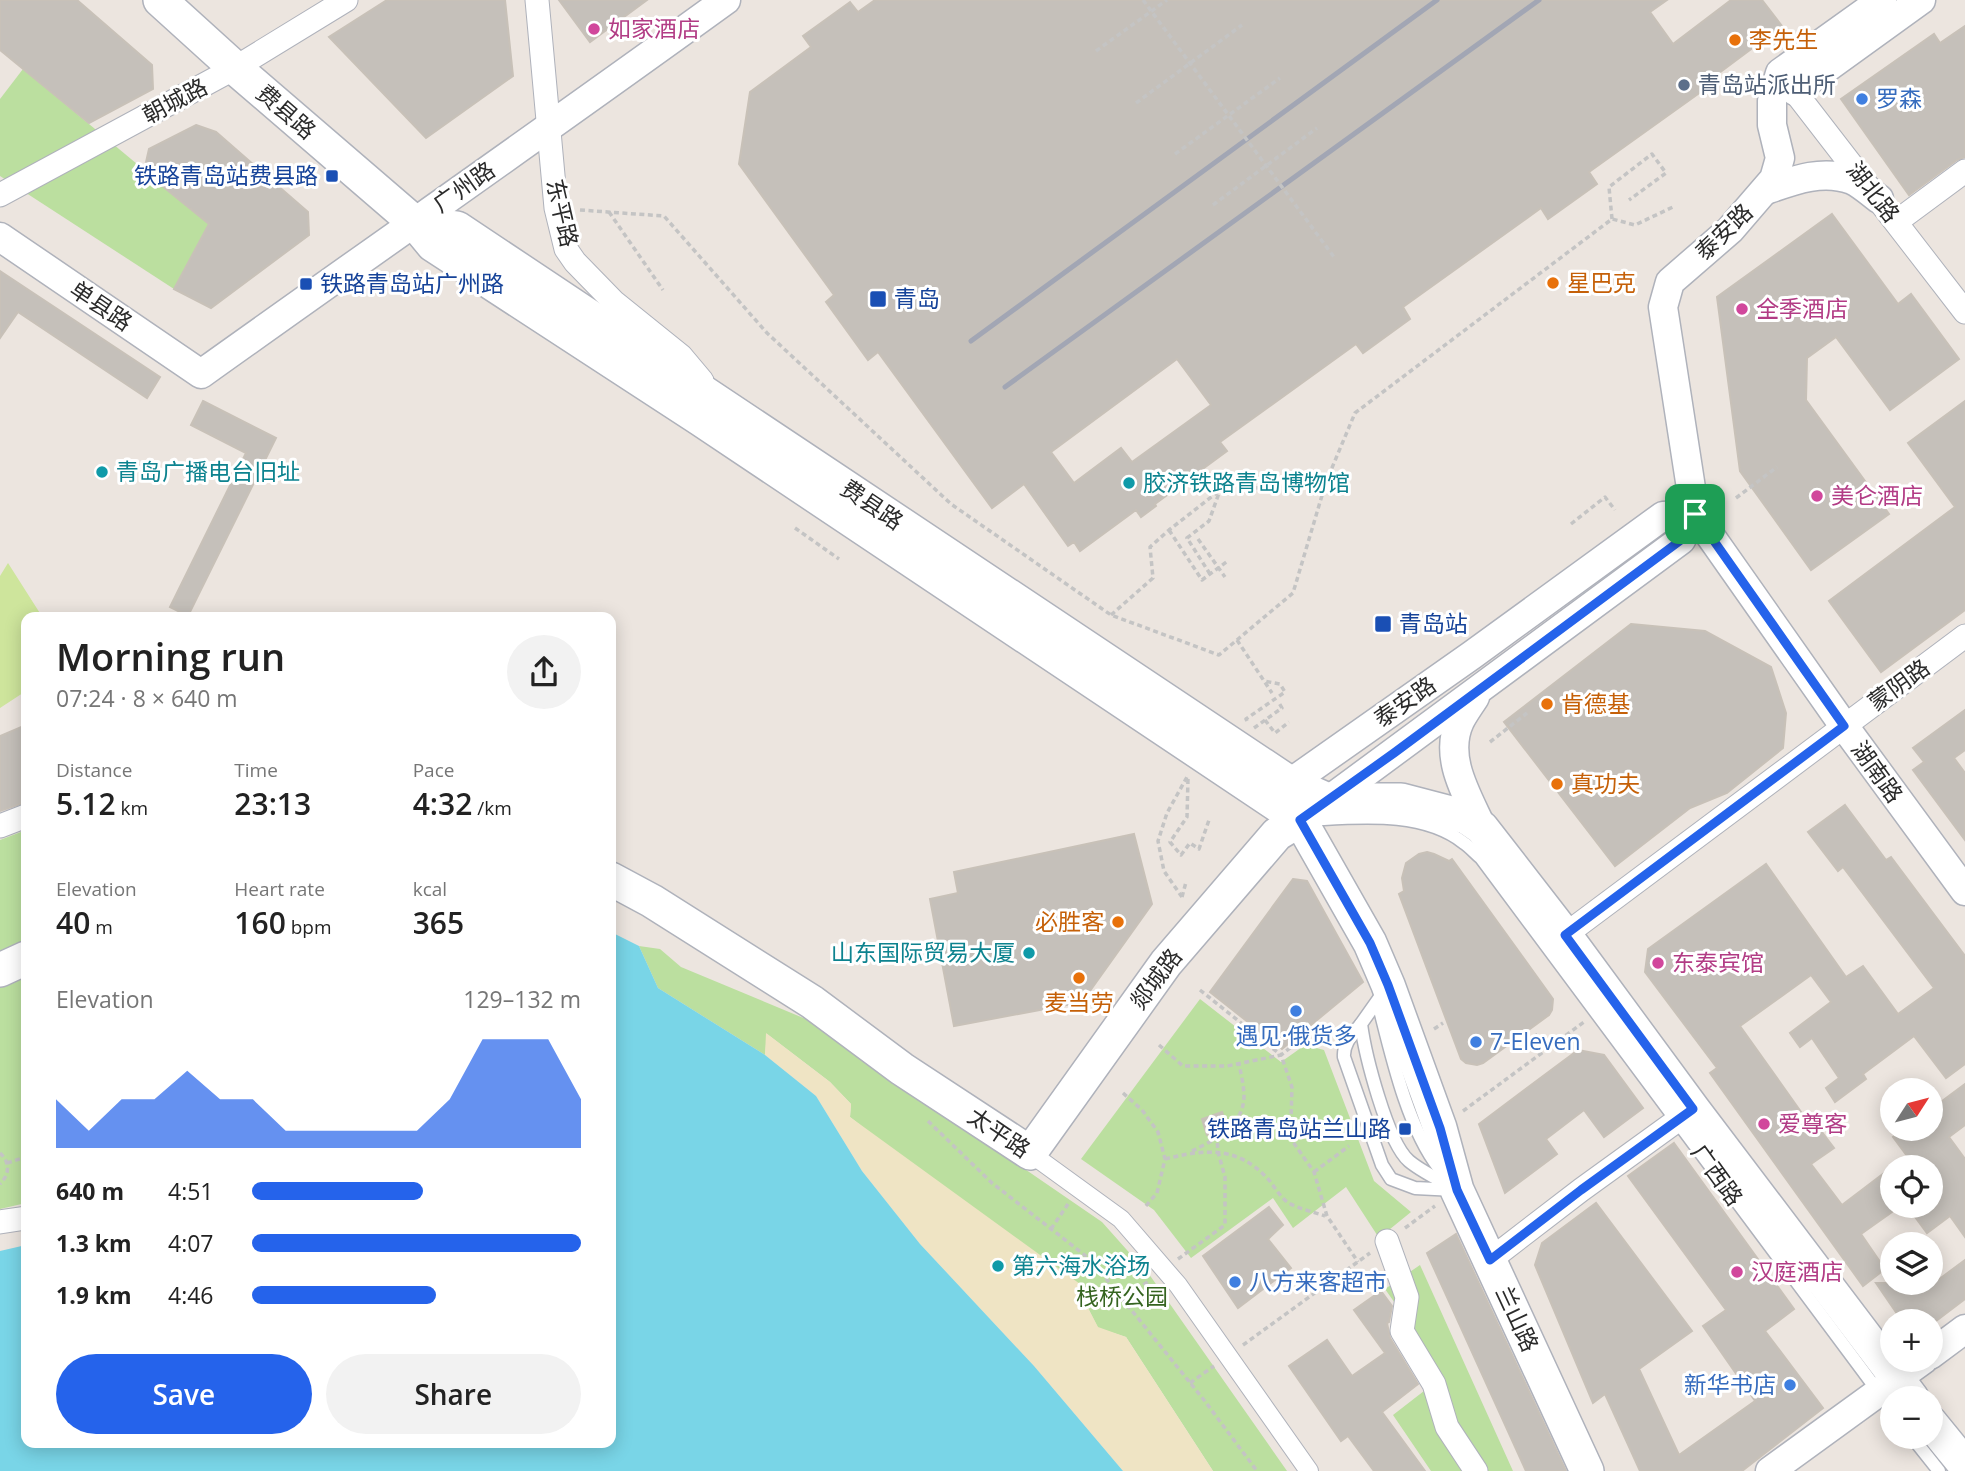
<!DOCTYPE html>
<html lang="en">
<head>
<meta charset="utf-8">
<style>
  :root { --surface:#fff; --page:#f2f2f2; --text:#222; --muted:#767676; --accent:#2563eb }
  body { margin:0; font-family:"Open Sans","Noto Sans SC",sans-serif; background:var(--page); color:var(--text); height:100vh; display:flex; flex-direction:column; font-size:26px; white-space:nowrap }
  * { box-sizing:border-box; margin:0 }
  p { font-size:23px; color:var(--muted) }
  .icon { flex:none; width:38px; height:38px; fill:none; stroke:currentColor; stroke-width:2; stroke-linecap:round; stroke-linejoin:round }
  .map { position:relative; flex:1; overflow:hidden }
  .drawer { position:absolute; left:21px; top:612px; width:595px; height:836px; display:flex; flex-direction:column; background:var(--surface); border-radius:14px; box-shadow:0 4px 18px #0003 }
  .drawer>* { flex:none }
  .needle { width:46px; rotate:54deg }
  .tools { position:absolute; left:1880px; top:1078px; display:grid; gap:14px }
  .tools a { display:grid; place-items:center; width:63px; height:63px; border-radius:50%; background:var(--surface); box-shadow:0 4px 18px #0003; font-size:35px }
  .pin { position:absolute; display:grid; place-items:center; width:60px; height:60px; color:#fff; margin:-30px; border-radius:14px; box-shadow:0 4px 10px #0006 }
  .round { display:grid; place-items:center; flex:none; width:74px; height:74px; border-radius:37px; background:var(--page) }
  .overview { display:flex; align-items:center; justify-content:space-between; height:119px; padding:0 35px }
  h1 { font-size:38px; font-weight:600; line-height:52px }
  .metrics { display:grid; grid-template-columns:repeat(3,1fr); gap:10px; height:119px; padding:7px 35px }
  .metrics div { display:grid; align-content:center }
  .metrics b { font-size:30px; font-weight:600 }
  .metrics small { font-size:19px; font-weight:400 }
  .metrics p { font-size:19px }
  .chart { height:196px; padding:14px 35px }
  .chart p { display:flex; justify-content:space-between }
  .chart svg { width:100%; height:126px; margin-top:7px; fill:var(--accent); opacity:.7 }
  .primary-button { display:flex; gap:14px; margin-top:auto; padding:14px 35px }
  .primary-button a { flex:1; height:80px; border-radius:42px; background:var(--accent); color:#fff; font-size:28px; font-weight:600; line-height:80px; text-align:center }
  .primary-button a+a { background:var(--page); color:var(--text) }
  ul { padding:0 35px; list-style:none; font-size:23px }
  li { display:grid; grid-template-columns:112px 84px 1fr; align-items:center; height:52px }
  li i { height:18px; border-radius:9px; background:var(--accent) }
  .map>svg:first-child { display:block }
  .green { fill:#bbdf9f }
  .sand { fill:#efe4c4 }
  .pitch { fill:#cee59c }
  .water { fill:#79d5e7 }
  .building { fill:#c5c0ba; stroke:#c8c1b8; stroke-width:2; fill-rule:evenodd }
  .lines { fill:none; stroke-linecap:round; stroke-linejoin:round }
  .service-casing { stroke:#afb2bb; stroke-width:15 }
  .pedestrian-casing { stroke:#afb2bb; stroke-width:20 }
  .minor-casing { stroke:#afb2bb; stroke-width:25 }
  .tertiary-casing { stroke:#afb2bb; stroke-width:31 }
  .secondary-casing { stroke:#afb2bb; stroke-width:36 }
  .path { stroke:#c4c4c4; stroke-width:3.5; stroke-dasharray:5 3.5; stroke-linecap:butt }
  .service { stroke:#fff; stroke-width:12 }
  .pedestrian { stroke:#fff; stroke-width:18 }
  .minor { stroke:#fff; stroke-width:23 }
  .tertiary { stroke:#fff; stroke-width:28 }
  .secondary { stroke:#fff; stroke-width:33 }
  .rail { stroke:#a2a6b4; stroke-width:5 }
  .path-bridge { stroke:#c4c4c4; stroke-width:3.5; stroke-dasharray:5 3.5; stroke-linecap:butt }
  .route-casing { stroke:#fff; stroke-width:14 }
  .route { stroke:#2563eb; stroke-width:9 }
  .hotel-dot { fill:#d1479c; stroke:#fff; stroke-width:2.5 }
  .food-dot { fill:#e8710a; stroke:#fff; stroke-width:2.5 }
  .service-dot { fill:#5c6f8a; stroke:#fff; stroke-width:2.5 }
  .shop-dot { fill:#3f7fe0; stroke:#fff; stroke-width:2.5 }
  .transit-dot { fill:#1a4fb4; stroke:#fff; stroke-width:2.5 }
  .culture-dot { fill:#0f9aa8; stroke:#fff; stroke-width:2.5 }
  .labels { text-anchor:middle; stroke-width:6; stroke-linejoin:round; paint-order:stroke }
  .hotel-label { font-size:23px; fill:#b23c85; stroke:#fff; text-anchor:start }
  .food-label { font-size:23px; fill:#c56008; stroke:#fff; text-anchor:start }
  .service-label { font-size:23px; fill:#4e5e75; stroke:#fff; text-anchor:start }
  .shop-label { font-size:23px; fill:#366cbe; stroke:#fff; text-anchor:start }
  .street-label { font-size:23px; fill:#2b2b2b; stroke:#fff }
  .transit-label { font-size:23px; fill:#164399; stroke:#fff; text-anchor:start }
  .culture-label { font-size:23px; fill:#0d838f; stroke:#fff; text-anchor:start }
  .park-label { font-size:23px; fill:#356420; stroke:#fff }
</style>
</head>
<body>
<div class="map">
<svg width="1965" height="1471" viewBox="0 0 1965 1471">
  <rect width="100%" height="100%" fill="#ece5df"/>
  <g class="green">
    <polygon points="23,69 209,224 174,289 0,176 0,99"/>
    <polygon points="26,830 26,1203 0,1209 0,840"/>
    <polygon points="639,946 660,949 681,967 825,1027 924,1100 1102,1222 1151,1277 1287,1471 1213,1471 1126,1337 1098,1328 1088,1308 850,1117 851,1104 830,1082 767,1034 765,1055 658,988"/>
    <polygon points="1200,999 1281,1062 1305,1045 1324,1050 1374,1181 1411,1212 1379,1238 1346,1187 1293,1228 1273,1198 1191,1258 1154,1210 1081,1159"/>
    <polygon points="1420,1265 1513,1471 1431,1471 1393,1415 1433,1384 1391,1325 1404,1316 1385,1289"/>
  </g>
  <polygon class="sand" points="766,1033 830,1082 851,1104 850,1117 1087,1289 1088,1308 1098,1327 1126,1337 1213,1471 1123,1471 1034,1366 920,1244 862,1171 816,1096 765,1055"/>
  <polygon class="pitch" points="8,563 43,618 26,618 26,691 0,708 0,576"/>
  <polygon class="water" points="611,932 639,946 658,988 765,1055 816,1096 862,1171 920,1244 1034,1366 1123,1471 0,1471 0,1251 26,1245 26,1444 611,1444"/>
  <g class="building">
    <polygon points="0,0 77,0 152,65 153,89 89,123 0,50"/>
    <polygon points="387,0 505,0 513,76 426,138 329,37"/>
    <polygon points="559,0 647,0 590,42"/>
    <path d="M875,0H1667L1650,12L1673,44L1731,0H1762L1782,26L1703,85L1705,89L1589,172L1597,184L1548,219L1541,208L1403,307L1410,319L1363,353L1356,344L1220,442L1227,451L1155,504L1156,506L1141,517L1136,510L1080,551L1074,542L1068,546L1024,484L992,508L878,352L868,360L826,302L834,295L739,164L750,92L811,47L803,36L850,2L858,12ZM1177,359L1211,405L1132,462L1121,448L1074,483L1051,452Z"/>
    <polygon points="1965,26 1965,157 1957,160 1909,195 1841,99 1934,34 1940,43"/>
    <polygon points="196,125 216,132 308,212 309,235 211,308 174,289 209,224 144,171 149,149"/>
    <polygon points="1832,214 1898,304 1911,294 1959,359 1890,410 1836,337 1807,358 1806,400 1889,514 1811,570 1740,471 1717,297"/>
    <polygon points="0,271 160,377 147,398 18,312 0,338"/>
    <polygon points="203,401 276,438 188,616 170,607 246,453 191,425"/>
    <polygon points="1965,401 1965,610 1881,672 1829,601 1955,507 1908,443"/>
    <polygon points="1631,624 1705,631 1771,667 1786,713 1783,748 1727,793 1690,808 1615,866 1504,722"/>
    <polygon points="1965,710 1965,750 1954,758 1965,773 1965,840 1913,770 1924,762 1913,748"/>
    <polygon points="26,725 26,802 0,811 0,736"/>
    <polygon points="1845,805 1886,860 1891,857 1965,956 1965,1064 1946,1078 1914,1036 1863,1074 1866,1079 1835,1102 1826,1088 1839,1078 1812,1038 1800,1047 1790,1033 1831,1002 1811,975 1740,1026 1811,1126 1815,1123 1834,1148 1811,1164 1842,1205 1892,1167 1892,1212 1861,1234 1885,1269 1863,1286 1710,1073 1717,1068 1645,972 1648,949 1766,864 1846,977 1863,966 1898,1014 1934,988 1843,867 1838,871 1808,832"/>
    <polygon points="1134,834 1152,904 1082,1002 954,1026 930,899 958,893 954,872"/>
    <polygon points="1427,852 1434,854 1449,861 1452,859 1553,999 1552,1010 1549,1015 1483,1063 1477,1065 1466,1063 1461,1059 1399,894 1404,891 1402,878 1406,863 1419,854"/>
    <polygon points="1293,879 1307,881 1363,982 1282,1049 1210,992"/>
    <polygon points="1578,1050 1604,1055 1643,1108 1604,1137 1584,1110 1546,1139 1557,1154 1505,1193 1479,1124"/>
    <polygon points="1965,1084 1965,1125 1949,1137 1965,1159 1965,1237 1950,1216 1927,1233 1907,1206 1930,1206 1930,1167 1892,1167 1907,1156 1893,1137 1904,1129 1930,1129 1930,1110"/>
    <polygon points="1222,1112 1228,1128 1207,1135 1202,1119"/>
    <polygon points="1674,1143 1794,1309 1765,1331 1823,1408 1742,1471 1640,1471 1605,1394 1593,1403 1535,1265 1542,1243 1596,1203 1692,1331 1639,1369 1679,1455 1755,1401 1703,1326 1726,1310 1628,1176"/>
    <polygon points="1269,1207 1283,1225 1268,1239 1291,1268 1238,1308 1203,1256"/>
    <polygon points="1456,1234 1566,1471 1526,1471 1427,1253"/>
    <polygon points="1965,1260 1965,1299 1936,1321 1902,1321 1876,1283 1934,1283"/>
    <polygon points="1381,1291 1392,1306 1389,1322 1387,1323 1390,1338 1418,1384 1382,1412 1425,1471 1374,1471 1348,1436 1341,1441 1289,1366 1327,1340 1352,1376 1385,1353 1354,1310"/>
  </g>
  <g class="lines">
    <defs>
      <g id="service">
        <path d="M1304,820C1354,818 1421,809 1464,843C1470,847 1475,853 1481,858L1892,1410"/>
        <path d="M1385,990L1361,1024C1365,1054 1387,1142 1409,1161C1421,1171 1437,1179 1451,1186"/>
        <path d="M1378,1002C1391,1053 1407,1127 1439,1168"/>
        <path d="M1361,1024C1353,1034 1343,1043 1344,1057L1382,1165L1391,1179L1415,1188L1455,1190"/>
        <polyline points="1912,1437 1939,1471"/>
      </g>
      <polyline id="pedestrian" points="1030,1153 1121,1219 1178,1285 1309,1471"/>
      <g id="minor">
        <polyline points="537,0 556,208 566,249 575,262 614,302 681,356 702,381"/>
        <polyline points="1785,79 1965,312"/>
        <polyline points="0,195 235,68 346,0"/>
        <polyline points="1896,222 1965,171"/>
        <polyline points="0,826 26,816"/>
        <polyline points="1565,935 1965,636"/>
        <polyline points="0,1222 26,1218"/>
        <polyline points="1387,1241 1407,1297 1402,1331 1434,1384 1447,1427 1476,1471"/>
        <polyline points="1490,1260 1581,1190 1693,1109"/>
      </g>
      <g id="tertiary">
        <polyline points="1795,91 1921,0"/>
        <path d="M1766,190C1794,180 1823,169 1852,180C1861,184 1871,193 1879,199"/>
        <path d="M0,237L201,374C376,249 552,126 726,0"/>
        <polyline points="1695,514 1844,726 1965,891"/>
        <path d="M1475,697C1470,705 1464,713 1460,721C1443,757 1467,795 1482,828"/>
        <polyline points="1290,783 1472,655 1663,516 1695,514"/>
        <polyline points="1322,805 1681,540 1695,514 1663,307 1670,282 1730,230 1774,179 1780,158 1772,125 1772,101 1780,73 1882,0"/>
        <polyline points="1930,1355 1965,1329"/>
        <polyline points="1770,1471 1923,1360"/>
      </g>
      <g id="secondary">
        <polyline points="160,0 235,68 414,222 433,245 700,419 1300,820"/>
        <polyline points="414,222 457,228 1290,783 1328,800 1401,800 1466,817 1482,828 1565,935 1693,1109 1912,1398"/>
        <polyline points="1294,799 1300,820 1370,943 1388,985 1440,1128 1457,1190 1587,1471"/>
        <polyline points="611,879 652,901 812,1002 902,1069 1030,1153 1166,963 1277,834 1300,820"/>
        <polyline points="0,970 26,958"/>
        <polyline points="1930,1422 1965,1465"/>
      </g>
    </defs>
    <use href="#service" class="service-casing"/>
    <use href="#pedestrian" class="pedestrian-casing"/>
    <use href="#minor" class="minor-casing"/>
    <use href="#tertiary" class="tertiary-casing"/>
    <use href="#secondary" class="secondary-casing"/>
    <g class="path">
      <polyline points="1096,51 1167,0"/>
      <polyline points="1136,103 1242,25"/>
      <polyline points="1175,154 1280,78"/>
      <polyline points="1213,205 1317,128"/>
      <polyline points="580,210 664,216 767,333 951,504 1111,615 1219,655 1293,593 1326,482 1355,413 1612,219 1635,225 1675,206"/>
      <polyline points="609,212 663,290"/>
      <polyline points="1612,219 1609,187 1652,154 1666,173 1629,200"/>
      <polyline points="1736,498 1777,467"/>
      <polyline points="1571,524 1605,497 1615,510"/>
      <polyline points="795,528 839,559"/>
      <polyline points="1169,530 1202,580 1229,560"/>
      <polyline points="1198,539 1225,577"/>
      <polyline points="1210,574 1187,538 1209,521 1219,493"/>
      <polyline points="1111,615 1153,578 1150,547 1169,530 1219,491 1326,482"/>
      <polyline points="1237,640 1272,693"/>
      <polyline points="1265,720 1275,733 1289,722"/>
      <polyline points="1247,721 1246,719 1285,692 1280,684 1264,681"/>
      <polyline points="1254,728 1282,708 1278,701"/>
      <polyline points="1490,742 1527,713"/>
      <polyline points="1188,779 1187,817 1170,842 1181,855 1190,843 1199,849 1209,820"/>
      <polyline points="1182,897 1164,871 1158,841 1167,813 1187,777"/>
      <polyline points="1182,897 1186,882"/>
      <polyline points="1200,990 1281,1055 1313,1030"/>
      <polyline points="1434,1029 1443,1023"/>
      <polyline points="1535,1034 1546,1049"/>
      <polyline points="1159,1045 1183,1066 1227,1066 1281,1055 1292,1087 1291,1120 1293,1142 1314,1172 1327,1216 1358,1262"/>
      <polyline points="1123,1093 1142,1110 1158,1132 1165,1159 1157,1193 1144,1208"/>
      <polyline points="1463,1111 1584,1022"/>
      <polyline points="928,1121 992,1183 1091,1260 1204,1400 1257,1471"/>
      <path d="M1192,1151C1214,1140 1243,1127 1244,1097C1244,1086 1241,1074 1239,1064"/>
      <path d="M0,1153C10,1162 10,1174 0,1184"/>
      <path d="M1165,1159C1205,1149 1237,1146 1267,1178C1274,1185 1280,1198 1289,1203C1299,1209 1314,1212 1325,1216"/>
      <polyline points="7,1163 26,1157"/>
      <polyline points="1314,1172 1349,1146"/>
      <polyline points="1405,1228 1435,1206"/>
      <polyline points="1051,1229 1068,1204"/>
      <polyline points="1178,1259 1225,1225 1225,1177 1218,1152 1217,1138"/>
      <polyline points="1123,1300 1150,1280"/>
      <polyline points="1243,1345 1370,1253"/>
      <polyline points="1190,1383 1214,1366"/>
    </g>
    <use href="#service" class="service"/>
    <use href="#pedestrian" class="pedestrian"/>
    <use href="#minor" class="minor"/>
    <use href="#tertiary" class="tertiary"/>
    <use href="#secondary" class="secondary"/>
    <g class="rail">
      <polyline points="971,341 1437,0"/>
      <polyline points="1005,387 1539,0"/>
    </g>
    <polyline class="path-bridge" points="1143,0 1334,257"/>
  </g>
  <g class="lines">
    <defs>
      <polygon id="route" points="1695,514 1844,726 1565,935 1693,1109 1581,1190 1490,1260 1457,1190 1440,1128 1388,985 1370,943 1300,820 1394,753 1681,540"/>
    </defs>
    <use href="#route" class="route-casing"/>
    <use href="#route" class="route"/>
  </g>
  <g class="hotel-dot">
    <circle cx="594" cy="29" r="7"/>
    <circle cx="1742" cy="309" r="7"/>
    <circle cx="1817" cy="496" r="7"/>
    <circle cx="1658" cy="963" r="7"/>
    <circle cx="1764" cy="1124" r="7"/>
    <circle cx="1737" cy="1272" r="7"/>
  </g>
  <g class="food-dot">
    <circle cx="1735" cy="40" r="7"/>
    <circle cx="1553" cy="283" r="7"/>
    <circle cx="1547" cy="704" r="7"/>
    <circle cx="1557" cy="784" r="7"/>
    <circle cx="1118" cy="922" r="7"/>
    <circle cx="1079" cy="978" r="7"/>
  </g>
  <circle class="service-dot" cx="1684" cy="85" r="7"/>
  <g class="shop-dot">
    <circle cx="1862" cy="99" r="7"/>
    <circle cx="1296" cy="1011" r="7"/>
    <circle cx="1476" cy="1042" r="7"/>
    <circle cx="1235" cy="1282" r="7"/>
    <circle cx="1790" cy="1385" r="7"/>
  </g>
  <g class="transit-dot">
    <rect x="325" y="169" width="14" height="14" rx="3.5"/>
    <rect x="299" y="277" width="14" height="14" rx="3.5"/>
    <rect x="869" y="290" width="18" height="18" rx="3.5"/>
    <rect x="1374" y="615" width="18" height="18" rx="3.5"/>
    <rect x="1398" y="1122" width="14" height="14" rx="3.5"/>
  </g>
  <g class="culture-dot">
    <circle cx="102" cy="472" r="7"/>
    <circle cx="1129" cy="483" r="7"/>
    <circle cx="1029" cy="953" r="7"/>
    <circle cx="998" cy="1266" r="7"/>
  </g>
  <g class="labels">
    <g class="hotel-label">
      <text x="608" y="37">如家酒店</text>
      <text x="1756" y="317">全季酒店</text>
      <text x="1831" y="504">美仑酒店</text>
      <text x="1672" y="971">东泰宾馆</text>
      <text x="1778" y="1132">爱尊客</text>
      <text x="1751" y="1280">汉庭酒店</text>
    </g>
    <g class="food-label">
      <text x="1749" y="48">李先生</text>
      <text x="1567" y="291">星巴克</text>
      <text x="1561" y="712">肯德基</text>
      <text x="1571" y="792">真功夫</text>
      <text x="1104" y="930" text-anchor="end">必胜客</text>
      <text x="1079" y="1011" text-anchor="middle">麦当劳</text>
    </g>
    <g class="service-label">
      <text x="1698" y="93">青岛站派出所</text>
    </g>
    <g class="shop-label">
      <text x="1876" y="107">罗森</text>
      <text x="1296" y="1044" text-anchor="middle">遇见·俄货多</text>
      <text x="1490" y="1050">7-Eleven</text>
      <text x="1249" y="1290">八方来客超市</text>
      <text x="1776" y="1393" text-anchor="end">新华书店</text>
    </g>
    <g class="street-label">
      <text transform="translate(175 101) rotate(-28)" y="8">朝城路</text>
      <text transform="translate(286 112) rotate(41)" y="8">费县路</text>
      <text transform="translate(464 187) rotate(-35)" y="8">广州路</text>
      <text transform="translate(1873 192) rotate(52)" y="8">湖北路</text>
      <text transform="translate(562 213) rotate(77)" y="8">东平路</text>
      <text transform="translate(1724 232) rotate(-44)" y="8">泰安路</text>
      <text transform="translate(101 306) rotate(34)" y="8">单县路</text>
      <text transform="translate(872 505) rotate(34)" y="8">费县路</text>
      <text transform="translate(1899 685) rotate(-36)" y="8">蒙阴路</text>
      <text transform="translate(1405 702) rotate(-35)" y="8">泰安路</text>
      <text transform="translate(1877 772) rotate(54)" y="8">湖南路</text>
      <text transform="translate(1156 979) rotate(-53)" y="8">郯城路</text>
      <text transform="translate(999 1133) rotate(34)" y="8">太平路</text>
      <text transform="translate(1717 1175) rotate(54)" y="8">广西路</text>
      <text transform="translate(1517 1319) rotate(65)" y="8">兰山路</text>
    </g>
    <g class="transit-label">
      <text x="318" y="184" text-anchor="end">铁路青岛站费县路</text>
      <text x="320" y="292">铁路青岛站广州路</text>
      <text x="894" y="307">青岛</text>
      <text x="1399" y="632">青岛站</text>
      <text x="1391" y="1137" text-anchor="end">铁路青岛站兰山路</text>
    </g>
    <g class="culture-label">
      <text x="116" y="480">青岛广播电台旧址</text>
      <text x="1143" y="491">胶济铁路青岛博物馆</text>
      <text x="1015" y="961" text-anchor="end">山东国际贸易大厦</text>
      <text x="1012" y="1274">第六海水浴场</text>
    </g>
    <g class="park-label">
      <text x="1122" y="1305">栈桥公园</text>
    </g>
  </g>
</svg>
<div class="tools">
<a><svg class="needle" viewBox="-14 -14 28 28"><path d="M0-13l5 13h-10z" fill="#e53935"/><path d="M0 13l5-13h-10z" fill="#767676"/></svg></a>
<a><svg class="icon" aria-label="locate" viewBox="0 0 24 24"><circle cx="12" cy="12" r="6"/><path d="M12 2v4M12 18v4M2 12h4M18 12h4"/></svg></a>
<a><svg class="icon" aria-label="layers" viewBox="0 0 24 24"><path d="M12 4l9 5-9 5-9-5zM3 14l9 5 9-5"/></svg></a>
<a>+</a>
<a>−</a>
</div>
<div class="pin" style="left:1695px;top:514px;background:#1e9e55"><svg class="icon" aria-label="arrive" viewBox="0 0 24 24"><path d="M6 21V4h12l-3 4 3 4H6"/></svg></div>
<section class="drawer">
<div class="overview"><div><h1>Morning run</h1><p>07:24 · 8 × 640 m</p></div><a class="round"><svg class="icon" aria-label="share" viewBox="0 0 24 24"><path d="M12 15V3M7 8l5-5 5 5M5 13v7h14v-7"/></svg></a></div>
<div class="metrics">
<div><p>Distance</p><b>5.12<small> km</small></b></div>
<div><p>Time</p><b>23:13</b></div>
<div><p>Pace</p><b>4:32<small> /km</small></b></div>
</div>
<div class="metrics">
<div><p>Elevation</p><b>40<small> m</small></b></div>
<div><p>Heart rate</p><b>160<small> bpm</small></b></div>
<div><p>kcal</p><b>365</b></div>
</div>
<div class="chart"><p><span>Elevation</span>129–132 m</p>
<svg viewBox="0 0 160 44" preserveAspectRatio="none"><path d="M0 44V27L10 38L20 27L30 27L40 17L50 27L60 27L70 38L80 38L90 38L100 38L110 38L120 27L130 6L140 6L150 6L160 27V44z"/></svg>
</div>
<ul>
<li><b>640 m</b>4:51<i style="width:52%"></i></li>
<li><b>1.3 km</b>4:07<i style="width:100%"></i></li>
<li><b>1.9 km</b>4:46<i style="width:56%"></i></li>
</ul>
<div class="primary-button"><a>Save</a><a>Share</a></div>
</section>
</div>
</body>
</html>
